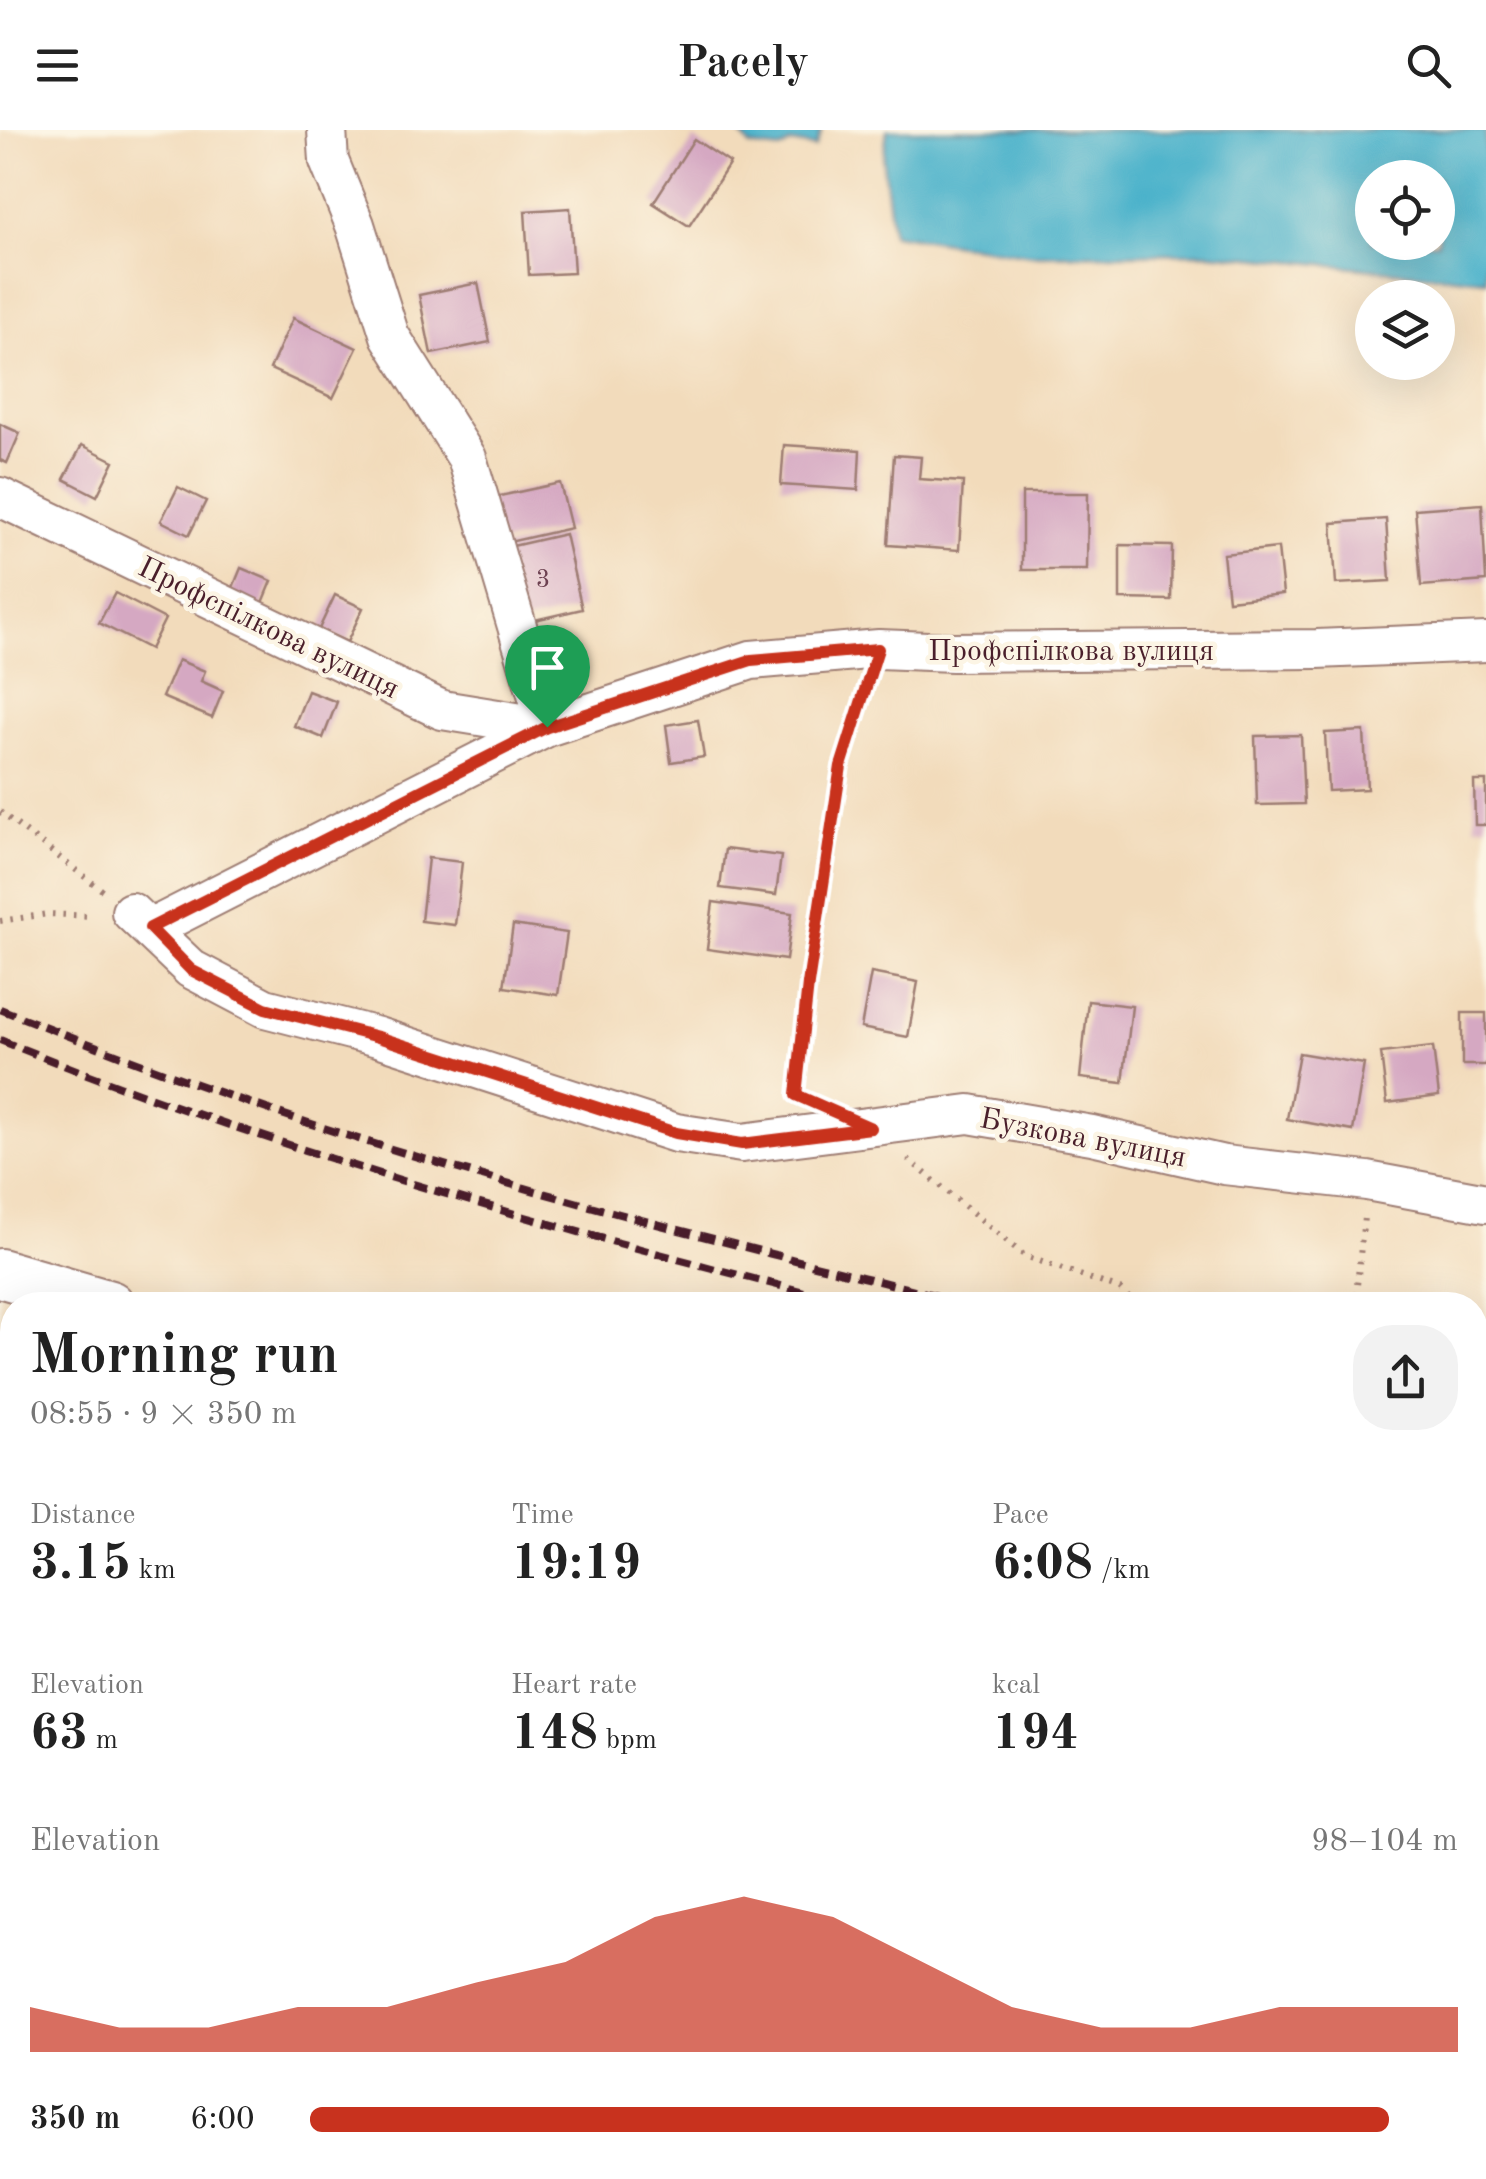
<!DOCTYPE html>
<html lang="en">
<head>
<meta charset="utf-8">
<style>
  :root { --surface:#fff; --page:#f2f2f2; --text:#222; --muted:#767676; --accent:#c8321e }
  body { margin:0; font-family:"Old Standard TT",serif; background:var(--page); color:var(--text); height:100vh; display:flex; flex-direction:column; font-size:38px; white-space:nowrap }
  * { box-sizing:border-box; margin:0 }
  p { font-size:32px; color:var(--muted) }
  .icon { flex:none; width:55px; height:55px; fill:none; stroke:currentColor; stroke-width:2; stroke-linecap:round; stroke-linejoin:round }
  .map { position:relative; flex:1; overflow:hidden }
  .sheet { position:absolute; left:0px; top:1162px; width:1488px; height:888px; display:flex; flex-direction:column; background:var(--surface); border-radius:40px 40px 0 0; box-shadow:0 10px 40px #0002 }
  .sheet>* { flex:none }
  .buttons { position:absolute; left:1355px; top:30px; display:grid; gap:20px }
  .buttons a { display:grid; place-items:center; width:100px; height:100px; border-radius:50%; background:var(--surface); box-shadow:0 10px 40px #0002; font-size:50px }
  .pin { position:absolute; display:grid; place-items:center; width:85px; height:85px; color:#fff; margin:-102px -42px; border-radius:50% 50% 50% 0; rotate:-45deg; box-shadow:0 0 10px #0007 }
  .pin .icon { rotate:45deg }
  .round { display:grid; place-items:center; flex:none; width:105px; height:105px; border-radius:40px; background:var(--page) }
  .headline { display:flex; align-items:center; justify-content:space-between; height:170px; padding:0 30px }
  h1 { font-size:55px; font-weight:800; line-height:75px }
  .metrics { display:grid; grid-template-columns:repeat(3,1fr); gap:15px; height:170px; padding:10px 30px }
  .metrics div { display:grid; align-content:center }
  .metrics b { font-size:50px; font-weight:800 }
  .metrics small { font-size:28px; font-weight:400 }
  .metrics p { font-size:28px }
  .chart { height:280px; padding:20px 30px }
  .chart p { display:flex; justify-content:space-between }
  .chart svg { width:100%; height:180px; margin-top:10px; fill:var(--accent); opacity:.7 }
  ul { padding:0 30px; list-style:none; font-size:32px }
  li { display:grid; grid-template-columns:160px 120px 1fr; align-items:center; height:75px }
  li i { height:25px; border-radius:12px; background:var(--accent) }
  header { display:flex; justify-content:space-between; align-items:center; height:130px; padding:0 30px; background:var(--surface); font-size:45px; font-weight:800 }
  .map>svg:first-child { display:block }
  .water { fill:#4cb2cb; stroke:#4b687b; stroke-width:2.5; fill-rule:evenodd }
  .building { fill:#d5a8c2 }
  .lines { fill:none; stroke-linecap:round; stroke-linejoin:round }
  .minor-casing { stroke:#9e7d73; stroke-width:42 }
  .major-casing { stroke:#9e7d73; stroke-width:52 }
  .path { stroke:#9e7d73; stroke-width:6; stroke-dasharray:2.5 8; stroke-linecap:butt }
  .minor { stroke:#fff; stroke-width:38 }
  .major { stroke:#fff; stroke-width:48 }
  .rail { stroke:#4a1f2b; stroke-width:8; stroke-dasharray:15 8; stroke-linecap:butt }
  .route-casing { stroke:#fff; stroke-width:20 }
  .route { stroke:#c8321e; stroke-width:12 }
  .labels { text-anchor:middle; stroke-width:9; stroke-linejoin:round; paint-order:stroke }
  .number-label { font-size:25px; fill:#6d4151 }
  .street-label { font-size:30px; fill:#4a1f2b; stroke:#fcf5e5 }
</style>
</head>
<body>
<header><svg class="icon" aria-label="menu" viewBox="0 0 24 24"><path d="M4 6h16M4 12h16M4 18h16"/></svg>Pacely<svg class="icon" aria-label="search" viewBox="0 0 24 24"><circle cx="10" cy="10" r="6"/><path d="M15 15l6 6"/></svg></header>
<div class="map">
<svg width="1486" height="2049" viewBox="0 0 1486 2049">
  <rect width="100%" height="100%" fill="#fcf5e5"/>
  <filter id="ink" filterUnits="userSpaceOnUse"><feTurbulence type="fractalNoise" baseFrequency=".01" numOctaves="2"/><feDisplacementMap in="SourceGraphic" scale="20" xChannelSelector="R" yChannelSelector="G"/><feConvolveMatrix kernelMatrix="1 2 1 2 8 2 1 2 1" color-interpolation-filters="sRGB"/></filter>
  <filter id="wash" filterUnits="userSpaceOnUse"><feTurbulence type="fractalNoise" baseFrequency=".0048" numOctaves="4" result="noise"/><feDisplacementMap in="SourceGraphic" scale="40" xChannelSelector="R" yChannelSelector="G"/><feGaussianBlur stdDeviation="2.25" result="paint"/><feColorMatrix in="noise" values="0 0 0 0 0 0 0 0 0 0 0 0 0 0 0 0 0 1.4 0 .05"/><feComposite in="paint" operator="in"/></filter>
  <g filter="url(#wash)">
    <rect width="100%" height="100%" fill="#f2dbbb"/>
    <g class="water">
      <polygon points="737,0 822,0 815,17 791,13 780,20 750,16"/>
      <path d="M887,0H1486V150L1209,123L1031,125L892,104L883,32ZM1372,48H1438V112H1372Z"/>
    </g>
    <g id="blocks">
      <g class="building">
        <polygon points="694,9 730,33 689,96 653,73"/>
        <polygon points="570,78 574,143 529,145 525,81"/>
        <polygon points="478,153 490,212 431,224 419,165"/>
        <polygon points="293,188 357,218 333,268 270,239"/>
        <polygon points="0,294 20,303 7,333 0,330"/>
        <polygon points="82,315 114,331 97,366 64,349"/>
        <polygon points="784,315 860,320 858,360 781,355"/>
        <polygon points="894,325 921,327 919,349 963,352 959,420 888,415"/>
        <polygon points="560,353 571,398 496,415 486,369"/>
        <polygon points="178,357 206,371 189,405 161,391"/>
        <polygon points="1022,363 1088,363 1087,440 1022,440"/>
        <polygon points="1482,374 1486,451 1421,456 1415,379"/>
        <polygon points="1386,389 1390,451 1336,454 1332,393"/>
        <polygon points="565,404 582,479 522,493 504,418"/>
        <polygon points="1120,415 1172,416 1171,470 1120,469"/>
        <polygon points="1278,418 1283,464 1228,470 1223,424"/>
        <polygon points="241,438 272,451 260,480 229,467"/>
        <polygon points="115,463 165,489 150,519 99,493"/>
        <polygon points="335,465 363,478 347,512 319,499"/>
        <polygon points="178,530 205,541 201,551 223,561 212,588 162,567"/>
        <polygon points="308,561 337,572 323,608 294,596"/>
        <polygon points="698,590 704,627 671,632 666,595"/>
        <polygon points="1364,601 1367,659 1328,661 1325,603"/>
        <polygon points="1301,605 1304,674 1257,675 1255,606"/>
        <polygon points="1474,651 1486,651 1486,695 1475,695"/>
        <polygon points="725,719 781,726 776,765 720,758"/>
        <polygon points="428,728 462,732 455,795 421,791"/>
        <polygon points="713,772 792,783 786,830 707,819"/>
        <polygon points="513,795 567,803 558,865 504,857"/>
        <polygon points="871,843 918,852 908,907 861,898"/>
        <polygon points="1088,871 1132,876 1123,953 1080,948"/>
        <rect x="1462" y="883" width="24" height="52"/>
        <polygon points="1433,917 1439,966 1387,973 1381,923"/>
        <polygon points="1299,923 1364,934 1353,1001 1287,989"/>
        <polygon points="121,2038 176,2038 178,2049 122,2049"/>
        <polygon points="3,2042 50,2043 50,2049 4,2049"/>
      </g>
    </g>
  </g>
  <g filter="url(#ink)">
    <use href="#blocks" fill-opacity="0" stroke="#9e7d73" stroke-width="2.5"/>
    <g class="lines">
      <defs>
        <g id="minor">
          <polyline points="0,367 442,580 547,597 467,328 390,206 355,95 329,31 327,0"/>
          <polyline points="131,782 191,839 265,878 378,907 676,1003 742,1013 969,984 1092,1005 1224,1035 1367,1051 1486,1073"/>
          <polyline points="150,799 547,597 751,530 879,519 953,522 1317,519 1486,512"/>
          <polyline points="533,2038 534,2049"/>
          <polyline points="1246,2038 1246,2049"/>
        </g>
        <g id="major">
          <polyline points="0,1143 110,1175"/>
          <polyline points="1475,1526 1486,1529"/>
        </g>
      </defs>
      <use href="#minor" class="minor-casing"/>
      <use href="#major" class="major-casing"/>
      <g class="path">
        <polyline points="0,682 102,760"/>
        <polyline points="0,791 48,784 93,786"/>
        <polyline points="799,966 796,965 808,854 841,636 866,558"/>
        <polyline points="908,1029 1025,1126 1120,1159 1136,1175"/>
        <polyline points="1355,1175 1364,1087"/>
        <polyline points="0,1872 12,1867"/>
      </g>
      <use href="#minor" class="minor"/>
      <use href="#major" class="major"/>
      <g class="rail">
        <path d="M0,879C120,926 241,973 365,1011C566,1073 770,1124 974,1175"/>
        <path d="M0,910C280,1023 564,1101 855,1175"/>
        <polyline points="1475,1300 1486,1303"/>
        <polyline points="1475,1329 1486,1332"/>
      </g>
    </g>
  </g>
  <g class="lines" filter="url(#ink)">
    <defs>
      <polygon id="route" points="878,519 841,636 808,854 796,965 871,998 742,1014 676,1003 378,907 265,878 191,840 150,798 547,597 751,530"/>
    </defs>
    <use href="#route" class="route-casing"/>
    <use href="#route" class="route"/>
  </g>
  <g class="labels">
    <g class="number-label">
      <text x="543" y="457">3</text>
    </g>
    <g class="street-label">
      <text transform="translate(269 497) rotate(26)" y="10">Профспілкова вулиця</text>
      <text x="1071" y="530">Профспілкова вулиця</text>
      <text transform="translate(1083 1007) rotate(11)" y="10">Бузкова вулиця</text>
    </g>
  </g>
</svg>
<div class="buttons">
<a><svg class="icon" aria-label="locate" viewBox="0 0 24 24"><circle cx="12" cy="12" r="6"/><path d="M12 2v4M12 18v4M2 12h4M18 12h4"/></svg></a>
<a><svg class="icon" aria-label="layers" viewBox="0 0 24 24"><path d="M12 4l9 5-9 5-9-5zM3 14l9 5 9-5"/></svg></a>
</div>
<div class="pin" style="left:547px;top:597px;background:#1e9e55"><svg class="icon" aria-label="arrive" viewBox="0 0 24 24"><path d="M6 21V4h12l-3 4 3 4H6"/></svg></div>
<section class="sheet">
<div class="headline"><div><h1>Morning run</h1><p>08:55 · 9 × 350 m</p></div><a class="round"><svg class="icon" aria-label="share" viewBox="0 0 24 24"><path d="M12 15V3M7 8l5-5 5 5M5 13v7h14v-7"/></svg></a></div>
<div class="metrics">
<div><p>Distance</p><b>3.15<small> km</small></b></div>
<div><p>Time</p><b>19:19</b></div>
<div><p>Pace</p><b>6:08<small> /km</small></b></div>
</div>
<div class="metrics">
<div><p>Elevation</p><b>63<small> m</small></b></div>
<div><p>Heart rate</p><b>148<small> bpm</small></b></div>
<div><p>kcal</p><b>194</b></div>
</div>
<div class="chart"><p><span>Elevation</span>98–104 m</p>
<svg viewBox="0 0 160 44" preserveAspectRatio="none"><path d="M0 44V33L10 38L20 38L30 33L40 33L50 27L60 22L70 11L80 6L90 11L100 22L110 33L120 38L130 38L140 33L150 33L160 33V44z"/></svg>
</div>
<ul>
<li><b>350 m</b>6:00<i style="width:94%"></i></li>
</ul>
</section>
</div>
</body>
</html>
